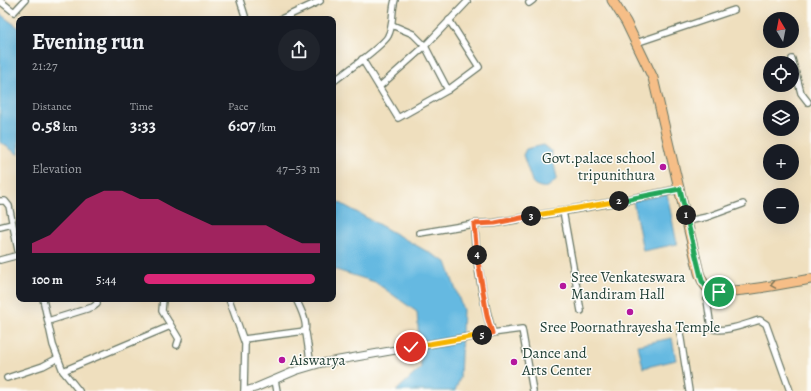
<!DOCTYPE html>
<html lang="en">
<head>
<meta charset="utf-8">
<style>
  :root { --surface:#171b24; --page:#20242c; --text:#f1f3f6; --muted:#9ea1a6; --accent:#db2777 }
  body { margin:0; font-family:Alegreya,serif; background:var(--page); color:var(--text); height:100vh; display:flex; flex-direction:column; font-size:15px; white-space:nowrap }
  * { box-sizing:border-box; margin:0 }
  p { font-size:13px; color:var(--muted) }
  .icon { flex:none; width:22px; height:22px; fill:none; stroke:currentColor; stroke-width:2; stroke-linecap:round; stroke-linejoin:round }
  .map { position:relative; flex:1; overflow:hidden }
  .side { position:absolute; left:16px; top:16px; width:320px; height:286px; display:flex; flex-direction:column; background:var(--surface); border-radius:8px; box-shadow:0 4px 16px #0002 }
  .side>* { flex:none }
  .needle { width:26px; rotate:350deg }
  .controls { position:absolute; left:763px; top:12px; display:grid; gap:8px }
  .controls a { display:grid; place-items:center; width:36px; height:36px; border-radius:50%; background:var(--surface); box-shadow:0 4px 16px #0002; font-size:20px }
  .pin { position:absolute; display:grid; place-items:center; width:34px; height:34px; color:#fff; margin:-17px; border:2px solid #fff; border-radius:50%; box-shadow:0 1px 4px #0007 }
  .km { position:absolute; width:20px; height:20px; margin:-10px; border-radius:50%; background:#222; color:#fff; font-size:11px; line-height:20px; text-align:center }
  .round { display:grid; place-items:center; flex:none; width:42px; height:42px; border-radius:21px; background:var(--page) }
  .head { display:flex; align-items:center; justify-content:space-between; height:68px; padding:0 16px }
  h1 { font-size:22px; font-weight:700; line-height:30px }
  .stats { display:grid; grid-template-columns:repeat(3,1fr); gap:6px; height:68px; padding:4px 16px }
  .stats div { display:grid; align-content:center }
  .stats b { font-size:17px; font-weight:700 }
  .stats small { font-size:11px; font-weight:400 }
  .stats p { font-size:11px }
  .chart { height:112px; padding:8px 16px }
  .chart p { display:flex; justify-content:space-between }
  .chart svg { width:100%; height:72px; margin-top:4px; fill:var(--accent); opacity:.7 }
  ul { padding:0 16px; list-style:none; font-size:13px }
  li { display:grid; grid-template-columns:64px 48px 1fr; align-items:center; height:30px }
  li i { height:10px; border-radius:5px; background:var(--accent) }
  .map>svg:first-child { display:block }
  .water { fill:#65b9e1; stroke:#427b8a }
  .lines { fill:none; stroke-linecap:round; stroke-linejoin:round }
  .minor-casing { stroke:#687664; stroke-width:8 }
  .tertiary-casing { stroke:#687664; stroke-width:9 }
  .primary-casing { stroke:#687664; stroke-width:11 }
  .minor { stroke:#fff; stroke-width:5.5 }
  .tertiary { stroke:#fff; stroke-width:7 }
  .primary { stroke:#f6be87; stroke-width:9 }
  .oneway { stroke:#807759 }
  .split-1-casing { stroke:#fff; stroke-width:8 }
  .split-2-casing { stroke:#fff; stroke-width:8 }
  .split-3-casing { stroke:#fff; stroke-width:8 }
  .split-4-casing { stroke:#fff; stroke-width:8 }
  .split-5-casing { stroke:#fff; stroke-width:8 }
  .split-6-casing { stroke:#fff; stroke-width:8 }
  .split-1 { stroke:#22a559; stroke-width:5 }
  .split-2 { stroke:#22a559; stroke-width:5 }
  .split-3 { stroke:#f5b400; stroke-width:5 }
  .split-4 { stroke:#f0652b; stroke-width:5 }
  .split-5 { stroke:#f0652b; stroke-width:5 }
  .split-6 { stroke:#f5b400; stroke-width:5 }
  .poi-dot { fill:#b5179e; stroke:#fdfcf7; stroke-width:1.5 }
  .labels { text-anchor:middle; stroke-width:3; stroke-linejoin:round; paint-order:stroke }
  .poi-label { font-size:15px; fill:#1f3d34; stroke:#fdfcf7; text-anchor:start }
</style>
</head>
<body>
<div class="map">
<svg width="811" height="391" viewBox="0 0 811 391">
  <rect width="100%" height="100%" fill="#fdfcf7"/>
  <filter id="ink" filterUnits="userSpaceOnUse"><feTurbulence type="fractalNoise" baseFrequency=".025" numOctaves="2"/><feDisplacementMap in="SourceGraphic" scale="8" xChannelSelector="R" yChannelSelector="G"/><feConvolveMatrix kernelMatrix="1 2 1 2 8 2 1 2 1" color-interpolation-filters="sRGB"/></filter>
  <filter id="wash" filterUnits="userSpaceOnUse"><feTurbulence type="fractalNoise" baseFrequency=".012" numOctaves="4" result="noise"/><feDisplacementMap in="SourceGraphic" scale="16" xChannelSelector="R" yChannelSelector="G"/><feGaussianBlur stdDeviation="0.9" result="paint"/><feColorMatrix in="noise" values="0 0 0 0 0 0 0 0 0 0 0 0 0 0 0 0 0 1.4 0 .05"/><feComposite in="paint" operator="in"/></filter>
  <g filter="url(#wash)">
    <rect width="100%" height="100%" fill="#efdfbe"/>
    <g class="water">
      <polygon points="0,14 19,28 19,155 0,142"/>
      <path d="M544,145L551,151L557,178C549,188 546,190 533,184L523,155L526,149Z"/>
      <polygon points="667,194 677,244 643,251 633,201"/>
      <polygon points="333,199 446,262 463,310 460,378 455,391 396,391 421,368 417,312 375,282 333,269"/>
      <polygon points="672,338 676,360 643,368 638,345"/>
    </g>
  </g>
  <g filter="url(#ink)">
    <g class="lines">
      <defs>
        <g id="minor">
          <polyline points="240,0 246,19"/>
          <polyline points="0,1 14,12 25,0"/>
          <polyline points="529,3 533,0"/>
          <polyline points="281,19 320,1"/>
          <polyline points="392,25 413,34 425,46 467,2"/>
          <polyline points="636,43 734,10"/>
          <polyline points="362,59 398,118 448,90 425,46 379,87"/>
          <polyline points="792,59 801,93 808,102"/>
          <path d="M333,82C343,74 384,45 388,36C394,25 391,13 395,0"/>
          <polyline points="448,90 479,67 449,20"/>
          <polyline points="0,201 5,201 9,206 19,255"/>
          <polyline points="563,211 581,311"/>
          <polyline points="688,221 707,217 743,204"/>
          <polyline points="0,227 12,224"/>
          <polyline points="420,233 474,224"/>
          <polyline points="0,260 19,255"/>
          <path d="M711,290L707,300L711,328C722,334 748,323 760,320L766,324L790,391"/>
          <polyline points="43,299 53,345 63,371 79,391"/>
          <polyline points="229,299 245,344 244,391"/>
          <path d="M296,299C300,308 308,322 305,331"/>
          <polyline points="48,321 93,307 97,304 97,299"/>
          <polyline points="170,324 179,339 177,345"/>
          <polyline points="492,333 522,329 533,391"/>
          <polyline points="680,333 689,391"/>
          <polyline points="244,339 305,331 306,333 311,366"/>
          <polyline points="63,371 168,327 170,324 162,311 163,299"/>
          <polyline points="7,378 43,366 58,358"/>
          <polyline points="275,380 277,391"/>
        </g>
        <path id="tertiary" d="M245,391L255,388L295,371L322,363L492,333C483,300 476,258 474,224L495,223L626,200L680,189"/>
        <path id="primary" d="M612,0L626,22L653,78L699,273C702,280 704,287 711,290C726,296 792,282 811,279"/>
      </defs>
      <use href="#minor" class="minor-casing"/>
      <use href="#tertiary" class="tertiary-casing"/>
      <use href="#primary" class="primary-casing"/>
      <use href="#minor" class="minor"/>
      <use href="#tertiary" class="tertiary"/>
      <use href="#primary" class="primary"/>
    </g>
    <defs><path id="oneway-chevron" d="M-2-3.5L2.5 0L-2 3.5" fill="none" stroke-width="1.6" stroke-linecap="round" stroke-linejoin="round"/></defs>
    <use class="oneway" href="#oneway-chevron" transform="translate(773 285) rotate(171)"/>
  </g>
  <g class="lines" filter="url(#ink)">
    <defs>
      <path id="split-1" d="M686,215L702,281C706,288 711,290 719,292"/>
      <polyline id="split-2" points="619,201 680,189 686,215"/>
      <polyline id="split-3" points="531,216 619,201"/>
      <polyline id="split-4" points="477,255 474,224 495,223 531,216"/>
      <polyline id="split-5" points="477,255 487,316 492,333 482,335"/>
      <polyline id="split-6" points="411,347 482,335"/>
    </defs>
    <use href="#split-1" class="split-1-casing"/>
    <use href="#split-2" class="split-2-casing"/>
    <use href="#split-3" class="split-3-casing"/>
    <use href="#split-4" class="split-4-casing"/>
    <use href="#split-5" class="split-5-casing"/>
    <use href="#split-6" class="split-6-casing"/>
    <use href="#split-1" class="split-1"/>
    <use href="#split-2" class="split-2"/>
    <use href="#split-3" class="split-3"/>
    <use href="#split-4" class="split-4"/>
    <use href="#split-5" class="split-5"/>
    <use href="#split-6" class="split-6"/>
  </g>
  <g class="poi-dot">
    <circle cx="663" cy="167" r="4"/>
    <circle cx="563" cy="286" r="4"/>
    <circle cx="630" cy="312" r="4"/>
    <circle cx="282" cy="360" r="4"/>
    <circle cx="514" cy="362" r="4"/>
  </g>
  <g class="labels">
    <g class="poi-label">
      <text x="655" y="163" text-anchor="end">Govt.palace school<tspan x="655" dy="17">tripunithura</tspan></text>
      <text x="571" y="282">Sree Venkateswara<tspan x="571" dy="17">Mandiram Hall</tspan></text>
      <text x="630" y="332" text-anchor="middle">Sree Poornathrayesha Temple</text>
      <text x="522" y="358">Dance and<tspan x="522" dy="17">Arts Center</tspan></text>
      <text x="290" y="365">Aiswarya</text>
    </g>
  </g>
</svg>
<div class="controls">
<a><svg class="needle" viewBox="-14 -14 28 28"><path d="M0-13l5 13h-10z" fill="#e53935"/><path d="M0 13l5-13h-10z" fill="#9ea1a6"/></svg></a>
<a><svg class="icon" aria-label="locate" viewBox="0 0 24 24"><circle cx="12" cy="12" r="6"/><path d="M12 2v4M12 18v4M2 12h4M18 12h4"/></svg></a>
<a><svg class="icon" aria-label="layers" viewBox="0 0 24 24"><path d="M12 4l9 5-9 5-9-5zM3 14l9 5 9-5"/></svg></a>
<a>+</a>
<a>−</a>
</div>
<div class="pin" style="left:719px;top:292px;background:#1e9e55"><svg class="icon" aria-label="arrive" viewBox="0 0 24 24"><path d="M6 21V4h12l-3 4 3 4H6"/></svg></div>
<div class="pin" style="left:411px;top:347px;background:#d93025"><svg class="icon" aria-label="check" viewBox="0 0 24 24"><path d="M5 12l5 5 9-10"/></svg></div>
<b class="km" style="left:686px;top:215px">1</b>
<b class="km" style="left:619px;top:201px">2</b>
<b class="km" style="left:531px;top:216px">3</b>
<b class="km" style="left:477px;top:255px">4</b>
<b class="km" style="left:482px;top:335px">5</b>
<section class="side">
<div class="head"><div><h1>Evening run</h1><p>21:27</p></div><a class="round"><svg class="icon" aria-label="share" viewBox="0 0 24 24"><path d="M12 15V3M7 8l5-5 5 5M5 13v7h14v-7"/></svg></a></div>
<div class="stats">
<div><p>Distance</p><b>0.58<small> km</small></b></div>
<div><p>Time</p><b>3:33</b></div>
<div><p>Pace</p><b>6:07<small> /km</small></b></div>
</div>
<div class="chart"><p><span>Elevation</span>47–53 m</p>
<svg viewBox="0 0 160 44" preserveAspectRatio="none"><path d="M0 44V38L10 33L20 22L30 11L40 6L50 6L60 11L70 11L80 17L90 22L100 27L110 27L120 27L130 27L140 33L150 38L160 38V44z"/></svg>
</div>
<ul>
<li><b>100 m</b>5:44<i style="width:97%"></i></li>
</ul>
</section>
</div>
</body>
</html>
